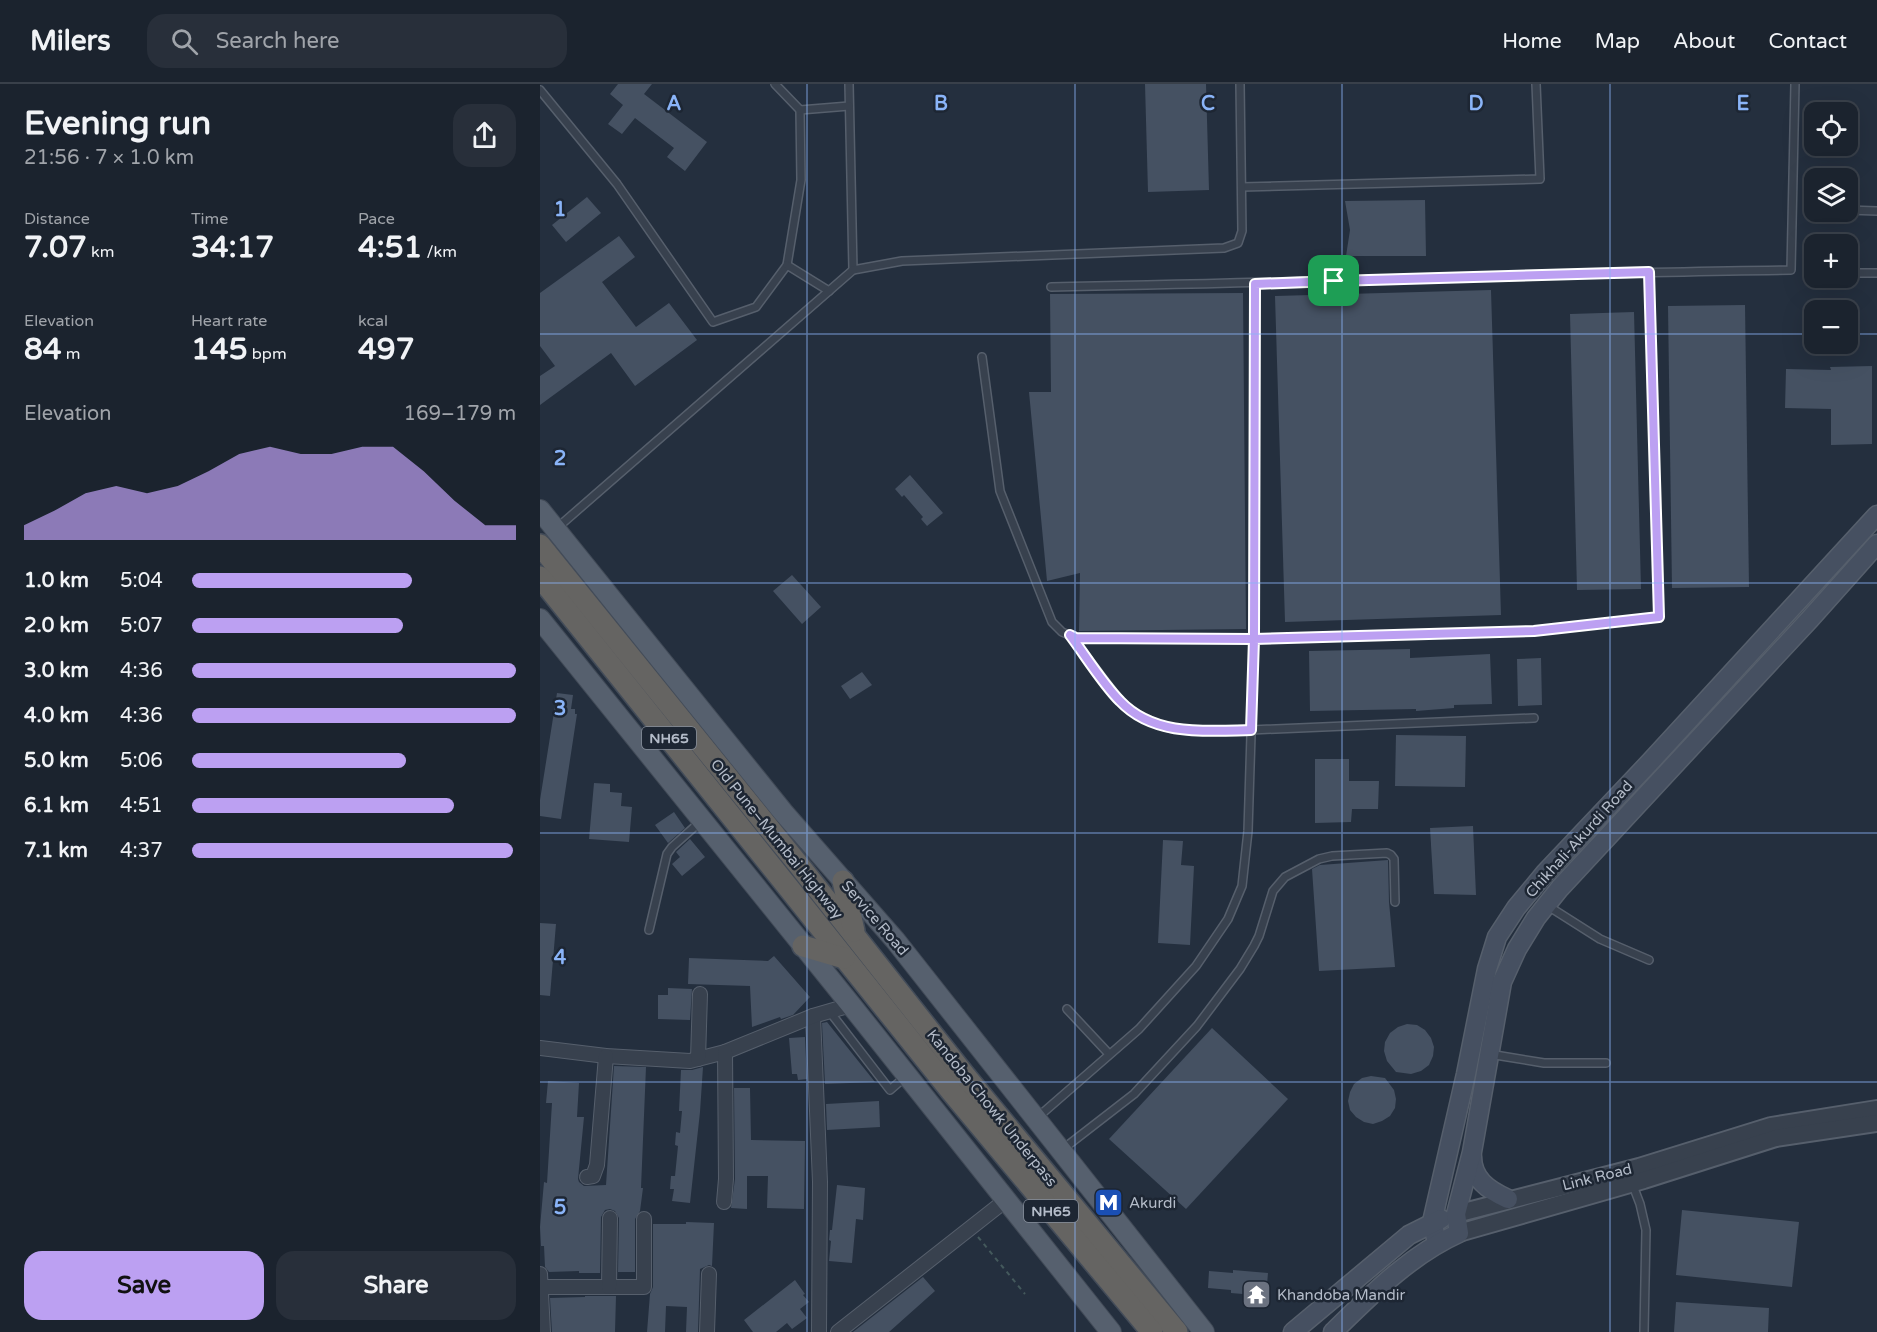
<!DOCTYPE html>
<html lang="en">
<head>
<meta charset="utf-8">
<style>
  :root { --surface:#1b232e; --page:#282f3a; --text:#f1f3f6; --muted:#a0a4aa; --line:#39404a; --accent:#bca0f2 }
  body { margin:0; font-family:"Varela Round",sans-serif; background:var(--page); color:var(--text); height:100vh; display:flex; flex-direction:column; font-size:22px; white-space:nowrap }
  * { box-sizing:border-box; margin:0 }
  p { font-size:20px; color:var(--muted) }
  .icon { flex:none; width:33px; height:33px; fill:none; stroke:currentColor; stroke-width:2; stroke-linecap:round; stroke-linejoin:round }
  .map { position:relative; flex:1; overflow:hidden }
  .panel { display:flex; flex-direction:column; background:var(--surface); width:540px }
  .panel>* { flex:none }
  .buttons { position:absolute; left:1264px; top:18px; display:grid; gap:12px }
  .buttons a { display:grid; place-items:center; width:54px; height:54px; border-radius:12px; background:var(--surface); box-shadow:0 6px 24px #0002,0 0 0 2px var(--line); font-size:30px }
  .pin { position:absolute; display:grid; place-items:center; width:51px; height:51px; color:#fff; margin:-26px; border-radius:12px; box-shadow:0 3px 9px #0006 }
  .round { display:grid; place-items:center; flex:none; width:63px; height:63px; border-radius:18px; background:var(--page) }
  .head { display:flex; align-items:center; justify-content:space-between; height:102px; padding:0 24px }
  h1 { font-size:33px; font-weight:700; line-height:45px }
  .figures { display:grid; grid-template-columns:repeat(3,1fr); gap:9px; height:102px; padding:6px 24px }
  .figures div { display:grid; align-content:center }
  .figures b { font-size:30px; font-weight:700 }
  .figures small { font-size:16px; font-weight:400 }
  .figures p { font-size:16px }
  .chart { height:168px; padding:12px 24px }
  .chart p { display:flex; justify-content:space-between }
  .chart svg { width:100%; height:108px; margin-top:6px; fill:var(--accent); opacity:.7 }
  .cta { display:flex; gap:12px; margin-top:auto; padding:12px 24px }
  .cta a { flex:1; height:69px; border-radius:18px; background:var(--accent); color:#111; font-size:24px; font-weight:700; line-height:69px; text-align:center }
  .cta a+a { background:var(--page); color:var(--text) }
  ul { padding:0 24px; list-style:none; font-size:20px }
  li { display:grid; grid-template-columns:96px 72px 1fr; align-items:center; height:45px }
  li i { height:15px; border-radius:8px; background:var(--accent) }
  header { display:flex; align-items:center; gap:36px; box-sizing:border-box; height:84px; padding:0 30px; background:var(--surface); border-bottom:2px solid var(--line) }
  header strong { font-size:28px }
  nav { display:flex; gap:33px; margin-inline-start:auto; font-size:21px }
  .search { width:420px; height:54px; background:var(--page); display:flex; align-items:center; gap:15px; box-sizing:border-box; padding:0 21px; border-radius:18px; color:var(--muted); font-size:22px }
  main { display:flex; flex:1; min-height:0 }
  .map>svg:first-child { display:block }
  .building { fill:#455162 }
  .lines { fill:none; stroke-linecap:round; stroke-linejoin:round }
  .service-casing { stroke:#565f6c; stroke-width:10 }
  .minor-casing { stroke:#565f6c; stroke-width:16 }
  .tertiary-casing { stroke:#565f6c; stroke-width:20 }
  .secondary-casing { stroke:#565f6c; stroke-width:21 }
  .primary-casing { stroke:#414a57; stroke-width:22 }
  .trunk-casing { stroke:#434c59; stroke-width:24 }
  .path { stroke:#44595c; stroke-width:2; stroke-dasharray:4.5 4.5; stroke-linecap:butt }
  .service { stroke:#38414e; stroke-width:7 }
  .minor { stroke:#38414e; stroke-width:14 }
  .tertiary { stroke:#38414e; stroke-width:16 }
  .secondary { stroke:#465061; stroke-width:18 }
  .primary { stroke:#56606e; stroke-width:20 }
  .trunk { stroke:#656462; stroke-width:21 }
  .route-casing { stroke:#fff; stroke-width:12 }
  .route { stroke:#bca0f2; stroke-width:8 }
  .grid { fill:none; stroke:#8ab4f8; stroke-width:1.5; stroke-opacity:0.55 }
  .labels { text-anchor:middle; stroke-width:5; stroke-linejoin:round; paint-order:stroke }
  .shield { fill:#1d2633; stroke:#878f9c; stroke-width:1.5 }
  .shield-label { font-size:14px; font-weight:bold; fill:#b4bcc9 }
  .street-label { font-size:15px; fill:#b4bcc9; stroke:#1d2633 }
  .poi-label { font-size:15px; fill:#b4bcc9; stroke:#1d2633; text-anchor:start }
  .grid-label { font-size:20px; text-anchor:middle; font-weight:bold; fill:#8ab4f8; stroke:#1d2633; stroke-width:5; stroke-linejoin:round; paint-order:stroke }
</style>
</head>
<body>
<header>
<strong>Milers</strong>
<div class="search"><svg class="icon" aria-label="search" viewBox="0 0 24 24"><circle cx="10" cy="10" r="6"/><path d="M15 15l6 6"/></svg>Search here</div>
<nav><a>Home</a><a>Map</a><a>About</a><a>Contact</a></nav>
</header>
<main>
<section class="panel">
<div class="head"><div><h1>Evening run</h1><p>21:56 · 7 × 1.0 km</p></div><a class="round"><svg class="icon" aria-label="share" viewBox="0 0 24 24"><path d="M12 15V3M7 8l5-5 5 5M5 13v7h14v-7"/></svg></a></div>
<div class="figures">
<div><p>Distance</p><b>7.07<small> km</small></b></div>
<div><p>Time</p><b>34:17</b></div>
<div><p>Pace</p><b>4:51<small> /km</small></b></div>
</div>
<div class="figures">
<div><p>Elevation</p><b>84<small> m</small></b></div>
<div><p>Heart rate</p><b>145<small> bpm</small></b></div>
<div><p>kcal</p><b>497</b></div>
</div>
<div class="chart"><p><span>Elevation</span>169–179 m</p>
<svg viewBox="0 0 160 44" preserveAspectRatio="none"><path d="M0 44V38L10 32L20 25L30 22L40 25L50 22L60 16L70 9L80 6L90 9L100 9L110 6L120 6L130 16L140 28L150 38L160 38V44z"/></svg>
</div>
<ul>
<li><b>1.0 km</b>5:04<i style="width:68%"></i></li>
<li><b>2.0 km</b>5:07<i style="width:65%"></i></li>
<li><b>3.0 km</b>4:36<i style="width:100%"></i></li>
<li><b>4.0 km</b>4:36<i style="width:100%"></i></li>
<li><b>5.0 km</b>5:06<i style="width:66%"></i></li>
<li><b>6.1 km</b>4:51<i style="width:81%"></i></li>
<li><b>7.1 km</b>4:37<i style="width:99%"></i></li>
</ul>
<div class="cta"><a>Save</a><a>Share</a></div>
</section>
<div class="map">
<svg width="1337" height="1248" viewBox="0 0 1337 1248">
  <rect width="100%" height="100%" fill="#242f3e"/>
  <g class="building">
    <polygon points="78,0 112,0 104,10 167,58 145,87 127,73 134,64 95,34 82,50 68,40 83,21 70,10"/>
    <polygon points="605,0 666,0 669,106 608,108"/>
    <polygon points="47,113 61,129 26,158 12,141"/>
    <polygon points="885,116 886,172 806,172 810,146 805,117"/>
    <polygon points="79,152 95,173 62,198 96,243 129,219 157,256 95,302 71,269 0,321 0,292 15,282 0,262 0,209"/>
    <polygon points="951,206 961,531 745,538 735,212"/>
    <polygon points="703,209 706,545 539,547 540,489 507,497 489,308 511,308 510,210"/>
    <polygon points="1205,221 1209,503 1132,504 1128,222"/>
    <polygon points="1094,228 1101,505 1037,506 1030,230"/>
    <polygon points="1332,282 1332,360 1291,361 1291,325 1245,324 1246,285 1291,286 1290,283"/>
    <polygon points="370,391 403,429 387,442 381,435 383,433 364,411 362,413 355,405"/>
    <polygon points="252,491 281,523 262,540 233,507"/>
    <polygon points="870,565 870,574 950,570 952,620 914,621 914,624 876,627 876,625 770,627 769,567"/>
    <polygon points="1001,574 1002,621 978,622 977,575"/>
    <polygon points="322,588 332,601 310,615 301,602"/>
    <polygon points="17,609 33,611 31,625 35,625 35,630 37,630 21,735 0,732 0,716"/>
    <polygon points="856,651 926,652 925,703 855,702"/>
    <polygon points="775,675 809,675 809,697 839,697 838,725 812,725 811,738 775,739"/>
    <polygon points="54,699 70,700 70,708 82,709 81,722 92,723 89,758 49,755"/>
    <polygon points="134,728 145,744 128,759 115,741"/>
    <polygon points="933,742 936,811 894,810 890,744"/>
    <polygon points="150,755 165,773 142,792 132,780 140,773 136,768"/>
    <polygon points="623,756 643,757 641,781 654,782 650,861 618,859"/>
    <polygon points="848,776 849,818 855,883 779,887 772,785 780,781"/>
    <polygon points="0,839 16,840 10,912 0,911"/>
    <polygon points="234,872 270,913 253,931 241,935 240,933 212,943 210,902 148,900 149,874 228,877"/>
    <polygon points="128,904 152,905 150,936 118,935 118,911 128,911"/>
    <polygon points="287,938 335,998 285,1000 282,939"/>
    <polygon points="867,940 877,941 885,946 891,954 894,963 893,972 889,981 881,987 871,990 856,988 847,977 844,967 845,958 850,949 858,943"/>
    <polygon points="672,944 748,1015 646,1125 569,1055"/>
    <polygon points="265,953 267,995 258,996 257,990 252,990 249,954"/>
    <polygon points="74,982 106,983 101,1104 103,1104 100,1127 95,1135 95,1188 78,1188 79,1134 75,1127 70,1125 65,1126 61,1133 60,1189 39,1189 39,1187 9,1188 5,1183 4,1162 1,1162 0,1143 4,1098 7,1099 12,1019 6,1019 8,997 39,999 37,1033 44,1033 38,1095 39,1098 44,1102 66,1101"/>
    <polygon points="163,983 160,1028 150,1119 132,1117 134,1105 130,1105 131,1092 135,1092 138,1062 135,1061 136,1048 140,1049 142,1027 139,1027 141,986 152,986"/>
    <polygon points="831,992 845,994 854,1006 856,1015 855,1024 850,1032 842,1037 833,1040 824,1038 816,1033 810,1026 808,1017 810,1008 814,1000 822,994"/>
    <polygon points="194,1004 210,1004 211,1056 265,1057 264,1125 227,1124 228,1092 207,1092 207,1125 191,1124 195,1095"/>
    <polygon points="339,1017 340,1043 287,1046 286,1020"/>
    <polygon points="297,1101 325,1104 323,1136 316,1135 312,1179 289,1177 291,1157 289,1156 290,1146 292,1146"/>
    <polygon points="1142,1126 1259,1138 1252,1203 1136,1191"/>
    <polygon points="146,1138 174,1139 172,1182 169,1181 160,1185 158,1248 146,1248 147,1223 126,1222 125,1248 107,1248 110,1210 113,1203 113,1140 146,1140"/>
    <polygon points="693,1186 728,1189 726,1212 691,1209 691,1206 668,1204 669,1187 693,1189"/>
    <polygon points="383,1193 395,1207 349,1248 313,1248"/>
    <polygon points="255,1196 265,1210 263,1211 269,1218 260,1225 267,1234 252,1245 247,1239 236,1248 213,1248 204,1236"/>
    <polygon points="45,1212 76,1212 75,1248 12,1248 10,1214 45,1213"/>
    <polygon points="1136,1218 1229,1224 1228,1248 1134,1248"/>
  </g>
  <g class="lines">
    <defs>
      <g id="service">
        <polyline points="309,0 313,186"/>
        <polyline points="0,6 77,100 173,238 216,223 247,181 261,96 260,26 235,0"/>
        <polyline points="260,26 309,22"/>
        <polyline points="702,103 1000,95 996,0"/>
        <polyline points="1308,126 1337,127"/>
        <polyline points="247,181 289,207"/>
        <polyline points="1308,189 1337,189"/>
        <path d="M511,203C758,199 1004,189 1251,186L1255,0"/>
        <polyline points="442,273 460,407 512,538 522,548 536,554 714,555 994,547 1119,533 1109,187"/>
        <polyline points="17,444 313,186 362,177 684,164 698,159 702,147 700,0"/>
        <polyline points="530,551 581,618 597,630 617,640 629,644 651,647 711,646 994,634"/>
        <polyline points="1008,822 1060,855 1109,876"/>
        <polyline points="109,846 127,770 132,763 161,737"/>
        <polyline points="527,925 569,970"/>
        <polyline points="290,928 350,1006 365,993"/>
        <polyline points="949,970 1004,979 1066,979"/>
        <polyline points="498,1033 599,945 656,882 688,835 702,802 708,747 714,555 715,200"/>
        <polyline points="523,1065 594,1010 657,942 700,885 714,862 719,852 733,807 745,793 779,775 792,772 847,769 851,771 854,775 855,818"/>
        <polyline points="1092,1099 1100,1120 1106,1146 1104,1248"/>
      </g>
      <g id="minor">
        <polyline points="273,932 280,1098 279,1248"/>
        <polyline points="0,964 66,972 150,977 185,968 273,932 311,921"/>
        <polyline points="158,975 160,910"/>
        <polyline points="47,1093 53,1092 57,1081 66,972"/>
        <polyline points="184,1118 186,1095 185,968"/>
        <polyline points="0,1190 3,1248"/>
        <polyline points="0,1203 104,1203 104,1135"/>
        <polyline points="69,1203 70,1134"/>
        <polyline points="167,1248 169,1190"/>
        <polyline points="298,1248 466,1116"/>
      </g>
      <g id="tertiary">
        <polyline points="916,1130 1099,1083 1231,1042 1337,1025"/>
        <polyline points="919,1149 1104,1096 1236,1054 1337,1039"/>
      </g>
      <g id="secondary">
        <path d="M932,1072C932,1095 948,1106 968,1115"/>
        <polyline points="897,1158 892,1138 926,990 947,885 957,853 976,824 1005,789 1111,677 1337,431"/>
        <polyline points="753,1248 869,1151 901,1135"/>
        <path d="M793,1248C831,1211 870,1171 919,1149L916,1130L932,1068L962,898L977,865L996,834L1020,804L1270,535L1337,460"/>
      </g>
      <g id="primary">
        <polyline points="0,426 243,728 355,856 664,1248"/>
        <polyline points="0,535 311,921 571,1248"/>
      </g>
      <g id="trunk">
        <polyline points="0,461 258,780 426,993 637,1248"/>
        <polyline points="0,493 411,1007 612,1248"/>
        <polyline points="303,797 314,847"/>
        <polyline points="263,862 304,874"/>
      </g>
    </defs>
    <use href="#service" class="service-casing"/>
    <use href="#minor" class="minor-casing"/>
    <use href="#tertiary" class="tertiary-casing"/>
    <use href="#secondary" class="secondary-casing"/>
    <use href="#primary" class="primary-casing"/>
    <use href="#trunk" class="trunk-casing"/>
    <polyline class="path" points="438,1153 485,1210"/>
    <use href="#service" class="service"/>
    <use href="#minor" class="minor"/>
    <use href="#tertiary" class="tertiary"/>
    <use href="#secondary" class="secondary"/>
    <use href="#primary" class="primary"/>
    <use href="#trunk" class="trunk"/>
  </g>
  <g class="lines">
    <defs>
      <path id="route" d="M794,197L715,200L714,555L536,554L530,551C545,571 563,600 580,617C614,653 667,647 711,646L714,555L994,547L1119,533L1109,188L794,197"/>
    </defs>
    <use href="#route" class="route-casing"/>
    <use href="#route" class="route"/>
  </g>
  <path class="grid" d="M267,0V1248M535,0V1248M802,0V1248M1070,0V1248M0,250H1275M1308,250H1337M0,499H1337M0,749H1337M0,998H1337"/>
  <defs>
    <symbol id="metro-square" viewBox="-11 -11 22 22"><rect x="-9" y="-9" width="18" height="18" rx="4" fill="#1a4fb4" stroke="#1d2633"/><path d="M-5.5 5V-5H-3L0 0L3-5H5.5V5H3V-.5L0 4L-3-.5V5Z" fill="#fff"/></symbol>
    <symbol id="temple-square" viewBox="-11 -11 22 22"><rect x="-9" y="-9" width="18" height="18" rx="4" fill="#6b7280" stroke="#1d2633"/><path d="M0-6L5-2H3V0L6.5 2.5H4V6H1.5V3h-3V6H-4V2.5H-6.5L-3 0V-2H-5Z" fill="#fff"/></symbol>
  </defs>
  <g fill-rule="evenodd">
    <use href="#metro-square" x="552" y="1102" width="33" height="33"/>
    <use href="#temple-square" x="700" y="1194" width="33" height="33"/>
  </g>
  <g class="labels">
    <g class="shield">
      <rect x="102" y="643" width="54" height="22" rx="4.5"/>
      <rect x="484" y="1116" width="54" height="22" rx="4.5"/>
    </g>
    <g class="shield-label">
      <text x="129" y="659">NH65</text>
      <text x="511" y="1132">NH65</text>
    </g>
    <g class="street-label">
      <text transform="translate(237 755) rotate(51)" y="5">Old Pune–Mumbai Highway</text>
      <text transform="translate(1039 755) rotate(-48)" y="5">Chikhali-Akurdi Road</text>
      <text transform="translate(335 834) rotate(49)" y="5">Service Road</text>
      <text transform="translate(452 1024) rotate(51)" y="5">Kandoba Chowk Underpass</text>
      <text transform="translate(1057 1093) rotate(-14)" y="5">Link Road</text>
    </g>
    <g class="poi-label">
      <text x="589" y="1124">Akurdi</text>
      <text x="737" y="1216">Khandoba Mandir</text>
    </g>
  </g>
  <g class="grid-label">
    <text x="134" y="26">A</text>
    <text x="401" y="26">B</text>
    <text x="668" y="26">C</text>
    <text x="936" y="26">D</text>
    <text x="1203" y="26">E</text>
    <text x="20" y="132">1</text>
    <text x="20" y="381">2</text>
    <text x="20" y="631">3</text>
    <text x="20" y="880">4</text>
    <text x="20" y="1130">5</text>
  </g>
</svg>
<div class="buttons">
<a><svg class="icon" aria-label="locate" viewBox="0 0 24 24"><circle cx="12" cy="12" r="6"/><path d="M12 2v4M12 18v4M2 12h4M18 12h4"/></svg></a>
<a><svg class="icon" aria-label="layers" viewBox="0 0 24 24"><path d="M12 4l9 5-9 5-9-5zM3 14l9 5 9-5"/></svg></a>
<a>+</a>
<a>−</a>
</div>
<div class="pin" style="left:794px;top:197px;background:#1e9e55"><svg class="icon" aria-label="arrive" viewBox="0 0 24 24"><path d="M6 21V4h12l-3 4 3 4H6"/></svg></div>
</div>
</main>
</body>
</html>
